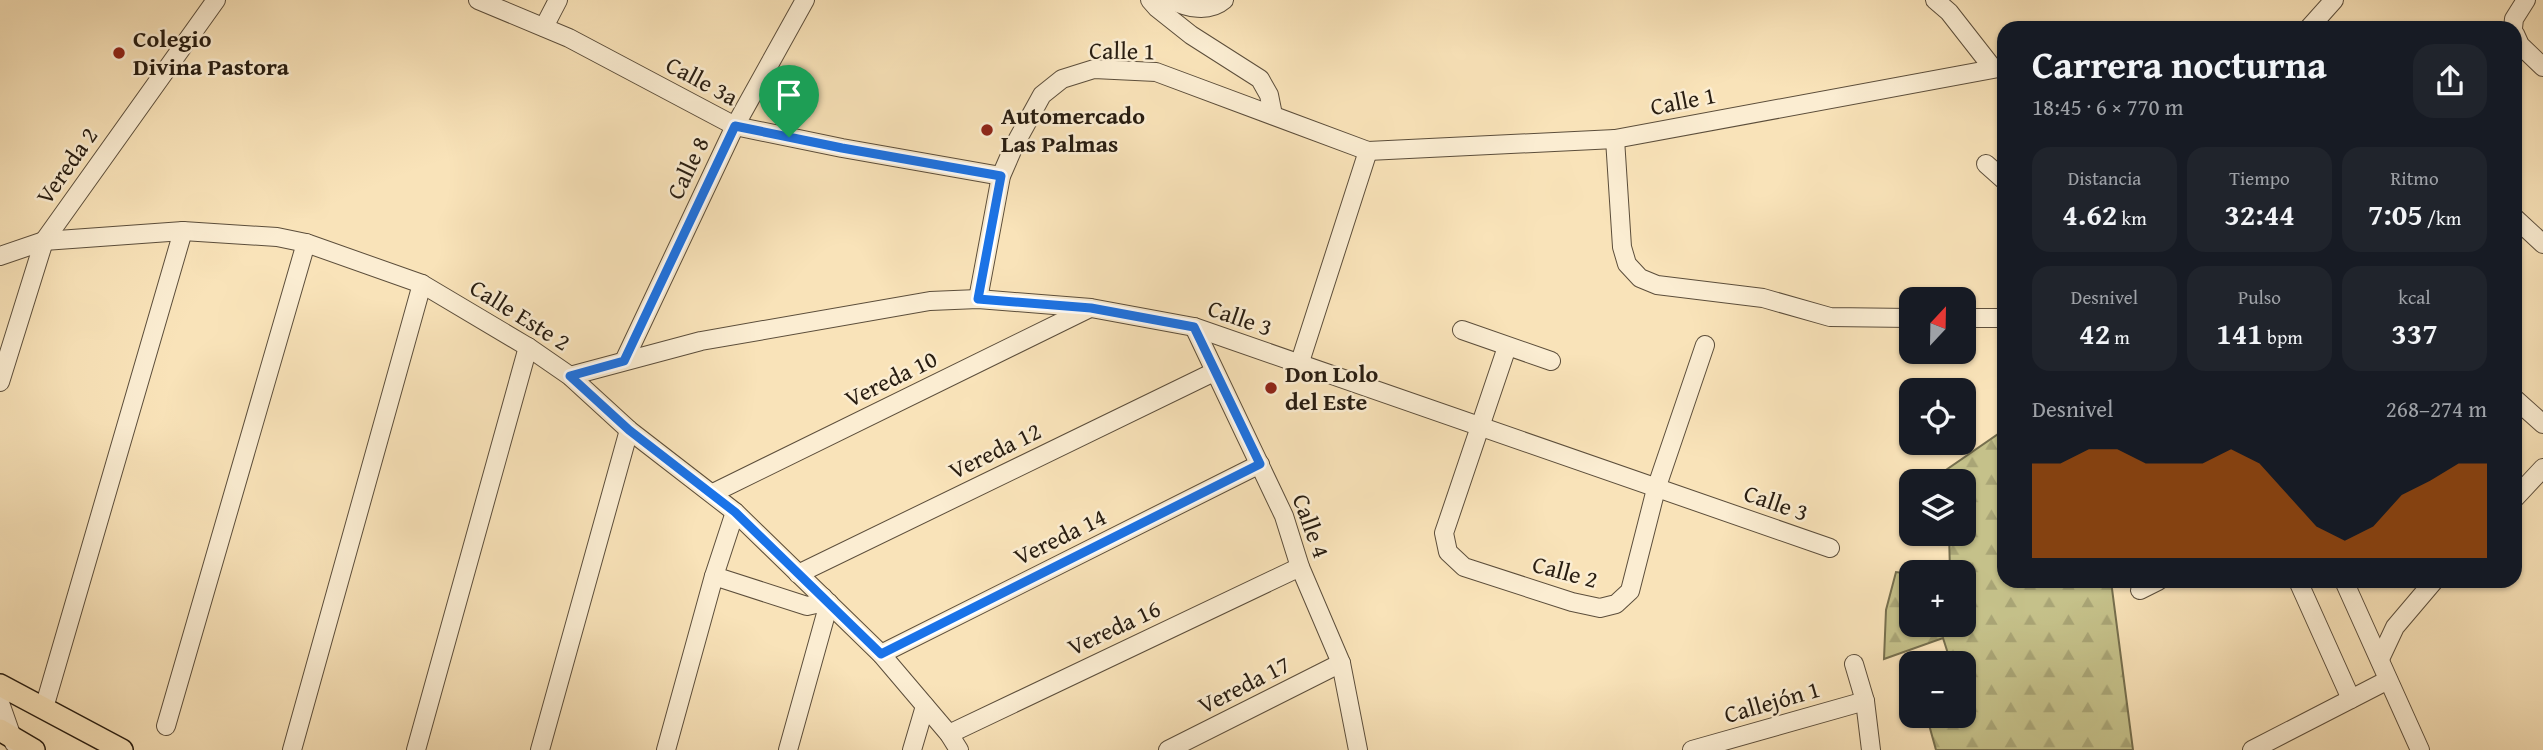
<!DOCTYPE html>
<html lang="es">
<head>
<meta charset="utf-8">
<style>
  :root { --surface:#171b24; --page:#20242c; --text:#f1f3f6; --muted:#9ea1a6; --accent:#b45309 }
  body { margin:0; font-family:"Gentium Book Plus",serif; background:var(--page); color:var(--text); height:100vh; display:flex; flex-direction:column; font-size:26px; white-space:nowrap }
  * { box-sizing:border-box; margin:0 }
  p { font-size:23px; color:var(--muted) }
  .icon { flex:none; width:38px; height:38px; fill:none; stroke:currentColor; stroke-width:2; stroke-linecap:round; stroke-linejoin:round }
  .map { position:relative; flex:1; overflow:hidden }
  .details { position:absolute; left:1997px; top:21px; width:525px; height:567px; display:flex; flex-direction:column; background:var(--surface); border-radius:21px; box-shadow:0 2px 5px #0004 }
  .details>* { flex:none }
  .needle { width:46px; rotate:22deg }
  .tools { position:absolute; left:1899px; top:287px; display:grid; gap:14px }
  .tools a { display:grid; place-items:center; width:77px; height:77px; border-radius:14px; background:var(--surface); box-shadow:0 2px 5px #0004; font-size:35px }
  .pin { position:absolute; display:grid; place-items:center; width:60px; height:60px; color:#fff; margin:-72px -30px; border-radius:50% 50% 50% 0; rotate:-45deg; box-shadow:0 0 7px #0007 }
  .pin .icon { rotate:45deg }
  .round { display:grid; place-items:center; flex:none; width:74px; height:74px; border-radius:21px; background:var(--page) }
  .summary { display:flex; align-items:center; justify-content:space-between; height:119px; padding:0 35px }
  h1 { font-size:38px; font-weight:700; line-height:52px }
  .stats { display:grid; grid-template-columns:repeat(3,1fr); gap:10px; height:119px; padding:7px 35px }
  .stats div { display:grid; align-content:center; border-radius:18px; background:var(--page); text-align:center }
  .stats b { font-size:30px; font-weight:700 }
  .stats small { font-size:19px; font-weight:400 }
  .stats p { font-size:19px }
  .chart { height:196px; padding:14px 35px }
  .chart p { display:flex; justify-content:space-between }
  .chart svg { width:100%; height:126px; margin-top:7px; fill:var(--accent); opacity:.7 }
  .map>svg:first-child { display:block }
  .forest { fill:url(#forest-firs); stroke:#766f4e; stroke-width:2 }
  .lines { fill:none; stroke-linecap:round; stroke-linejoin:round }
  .minor-casing { stroke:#5c4e3b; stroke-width:20 }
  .major-casing { stroke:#281d11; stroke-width:24 }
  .minor { stroke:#fbedd2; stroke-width:18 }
  .major { stroke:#f9e3b9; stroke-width:21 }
  .route-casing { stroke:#fff; stroke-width:14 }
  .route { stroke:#1a73e8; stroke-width:9 }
  .poi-dot { fill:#8f2418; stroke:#fbedd2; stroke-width:2.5 }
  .labels { text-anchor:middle; stroke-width:5; stroke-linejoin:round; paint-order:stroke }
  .poi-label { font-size:24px; font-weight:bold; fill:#281d11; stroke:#fbedd2; text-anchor:start }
  .street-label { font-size:24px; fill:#281d11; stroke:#fbedd2 }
</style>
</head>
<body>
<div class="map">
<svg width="2543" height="750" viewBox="0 0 2543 750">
  <defs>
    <pattern id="forest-firs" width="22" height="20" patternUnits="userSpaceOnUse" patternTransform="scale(1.75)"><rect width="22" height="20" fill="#c5c18a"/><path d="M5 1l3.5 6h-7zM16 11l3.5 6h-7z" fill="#a9a576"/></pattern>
  </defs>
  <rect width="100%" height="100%" fill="#f9e3b9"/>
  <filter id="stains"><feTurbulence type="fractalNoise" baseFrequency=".00286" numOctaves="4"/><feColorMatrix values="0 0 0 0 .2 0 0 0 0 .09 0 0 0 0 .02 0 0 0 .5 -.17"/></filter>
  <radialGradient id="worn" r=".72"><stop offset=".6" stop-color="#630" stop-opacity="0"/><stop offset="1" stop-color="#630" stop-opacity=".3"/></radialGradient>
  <polygon class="forest" points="2004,430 2004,581 2111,581 2133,750 1936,750 1928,721 1934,716 1964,716 1964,663 1951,663 1943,638 1884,659 1886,610 1896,572 1911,574 1911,625 1964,625 1964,572 1950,572 1949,534 1964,534 1964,481 1930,481"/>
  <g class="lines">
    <defs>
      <g id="minor">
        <polyline points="478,0 569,38 735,126 842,148 1001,176"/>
        <polyline points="1150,0 1157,8 1191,35 1260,79 1269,95 1273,115"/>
        <path d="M1171,0C1187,8 1209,13 1224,0"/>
        <polyline points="1935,0 1949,12 1992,67"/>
        <polyline points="544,27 558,0"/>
        <polyline points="2309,28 2334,0"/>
        <polyline points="2513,28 2514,19 2526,0"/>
        <polyline points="2515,34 2520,45 2543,67"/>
        <polyline points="1615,139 1622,247 1627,264 1640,278 1657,285 1763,298 1830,317 1911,318"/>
        <polyline points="1986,164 2004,180"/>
        <polyline points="2515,218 2543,244"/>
        <polyline points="0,256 44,241 183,231 277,237 306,243 422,284 528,347 570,376 629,430 735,512 881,654 949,734 959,750"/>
        <polyline points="978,299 1001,176 1014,146 1042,95 1062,79 1094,69 1156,72 1368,151 1615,139 2004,67"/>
        <polyline points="1964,318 2004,318"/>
        <polyline points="1194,327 1284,516 1300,567 1341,663 1358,750"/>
        <polyline points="1462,330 1551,361"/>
        <polyline points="1507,347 1444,533 1448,552 1464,567 1572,602 1600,608 1616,604 1630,591 1656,489 1705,345"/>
        <polyline points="624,361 735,126 805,0"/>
        <polyline points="1299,365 1368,151"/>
        <polyline points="570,376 701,341 930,301 978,299 1091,308 1194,327 1830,548"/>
        <polyline points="0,382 44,241 216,0"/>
        <polyline points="2515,399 2543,424"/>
        <polyline points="713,493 1090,308"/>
        <polyline points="2515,498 2543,468"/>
        <polyline points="798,574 1214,372"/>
        <polyline points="714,576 807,606 816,604 823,597"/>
        <polyline points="2298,581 2351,699"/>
        <polyline points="2344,581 2420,750"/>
        <polyline points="2140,590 2158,581"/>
        <polyline points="881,654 1260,464"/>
        <polyline points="2380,659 2395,627 2434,581"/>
        <polyline points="1854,664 1865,701 1871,750"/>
        <polyline points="0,703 14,743"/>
        <polyline points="44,708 183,231"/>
        <polyline points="166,726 306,243"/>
        <polyline points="949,734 1300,567"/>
        <polyline points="292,750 422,284"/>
        <polyline points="416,750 528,347"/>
        <polyline points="540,750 629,430"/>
        <polyline points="666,750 714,576 735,512"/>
        <polyline points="788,750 829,603"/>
        <polyline points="912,750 925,706"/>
        <polyline points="1168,750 1341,663"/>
        <polyline points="1692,750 1865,701"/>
        <polyline points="2252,750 2388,680"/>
      </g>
      <g id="major">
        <polyline points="0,685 122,750"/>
        <polyline points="0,730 34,750"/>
      </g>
    </defs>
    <use href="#minor" class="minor-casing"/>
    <use href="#major" class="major-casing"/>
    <use href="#minor" class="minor"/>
    <use href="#major" class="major"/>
  </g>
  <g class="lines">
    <defs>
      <polygon id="route" points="735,126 842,148 1001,176 978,299 1091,308 1194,327 1260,464 881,654 735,512 629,430 570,376 624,361"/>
    </defs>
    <use href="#route" class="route-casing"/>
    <use href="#route" class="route"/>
  </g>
  <g class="poi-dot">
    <circle cx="119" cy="53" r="7"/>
    <circle cx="987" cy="130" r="7"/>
    <circle cx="1271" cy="388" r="7"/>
  </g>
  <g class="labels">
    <g class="poi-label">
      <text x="133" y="47">Colegio<tspan x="133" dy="28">Divina Pastora</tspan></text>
      <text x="1001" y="124">Automercado<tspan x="1001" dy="28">Las Palmas</tspan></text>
      <text x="1285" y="382">Don Lolo<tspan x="1285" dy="28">del Este</tspan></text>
    </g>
    <g class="street-label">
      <text transform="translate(1122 51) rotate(1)" y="8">Calle 1</text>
      <text transform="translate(702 81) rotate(28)" y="8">Calle 3a</text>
      <text transform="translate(1683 101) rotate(-11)" y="8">Calle 1</text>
      <text transform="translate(67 166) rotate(-55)" y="8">Vereda 2</text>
      <text transform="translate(688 168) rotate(-64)" y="8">Calle 8</text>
      <text transform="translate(520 315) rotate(32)" y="8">Calle Este 2</text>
      <text transform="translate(1240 318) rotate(19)" y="8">Calle 3</text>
      <text transform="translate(891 379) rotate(-26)" y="8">Vereda 10</text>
      <text transform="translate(995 451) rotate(-26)" y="8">Vereda 12</text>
      <text transform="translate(1776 503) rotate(19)" y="8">Calle 3</text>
      <text transform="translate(1311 526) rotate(70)" y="8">Calle 4</text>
      <text transform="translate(1060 537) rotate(-26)" y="8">Vereda 14</text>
      <text transform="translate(1565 572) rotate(15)" y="8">Calle 2</text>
      <text transform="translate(1114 628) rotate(-25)" y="8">Vereda 16</text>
      <text transform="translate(1244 685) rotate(-27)" y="8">Vereda 17</text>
      <text transform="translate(1772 702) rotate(-16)" y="8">Callejón 1</text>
    </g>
  </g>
  <rect width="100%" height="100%" filter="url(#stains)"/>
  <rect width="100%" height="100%" fill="url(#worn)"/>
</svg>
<div class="tools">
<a><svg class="needle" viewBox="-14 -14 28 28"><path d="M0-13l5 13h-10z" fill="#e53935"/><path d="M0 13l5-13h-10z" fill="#9ea1a6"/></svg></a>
<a><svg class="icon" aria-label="locate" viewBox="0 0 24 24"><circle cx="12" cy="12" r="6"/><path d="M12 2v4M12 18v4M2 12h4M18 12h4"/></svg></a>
<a><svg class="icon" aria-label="layers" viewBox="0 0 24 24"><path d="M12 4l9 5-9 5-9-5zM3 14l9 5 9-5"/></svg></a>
<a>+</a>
<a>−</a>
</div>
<div class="pin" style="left:789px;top:137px;background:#1e9e55"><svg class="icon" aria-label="arrive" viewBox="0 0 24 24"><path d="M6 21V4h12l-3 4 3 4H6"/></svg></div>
<section class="details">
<div class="summary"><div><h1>Carrera nocturna</h1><p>18:45 · 6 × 770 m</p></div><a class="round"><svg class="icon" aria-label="share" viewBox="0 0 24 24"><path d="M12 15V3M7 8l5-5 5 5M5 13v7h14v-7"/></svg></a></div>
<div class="stats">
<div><p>Distancia</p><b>4.62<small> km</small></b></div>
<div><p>Tiempo</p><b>32:44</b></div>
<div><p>Ritmo</p><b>7:05<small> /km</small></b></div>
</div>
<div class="stats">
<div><p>Desnivel</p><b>42<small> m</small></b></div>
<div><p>Pulso</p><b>141<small> bpm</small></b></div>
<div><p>kcal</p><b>337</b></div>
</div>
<div class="chart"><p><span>Desnivel</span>268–274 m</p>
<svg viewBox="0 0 160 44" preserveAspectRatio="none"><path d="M0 44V11L10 11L20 6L30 6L40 11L50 11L60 11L70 6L80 11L90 22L100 33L110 38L120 33L130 22L140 17L150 11L160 11V44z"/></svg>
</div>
</section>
</div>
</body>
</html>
